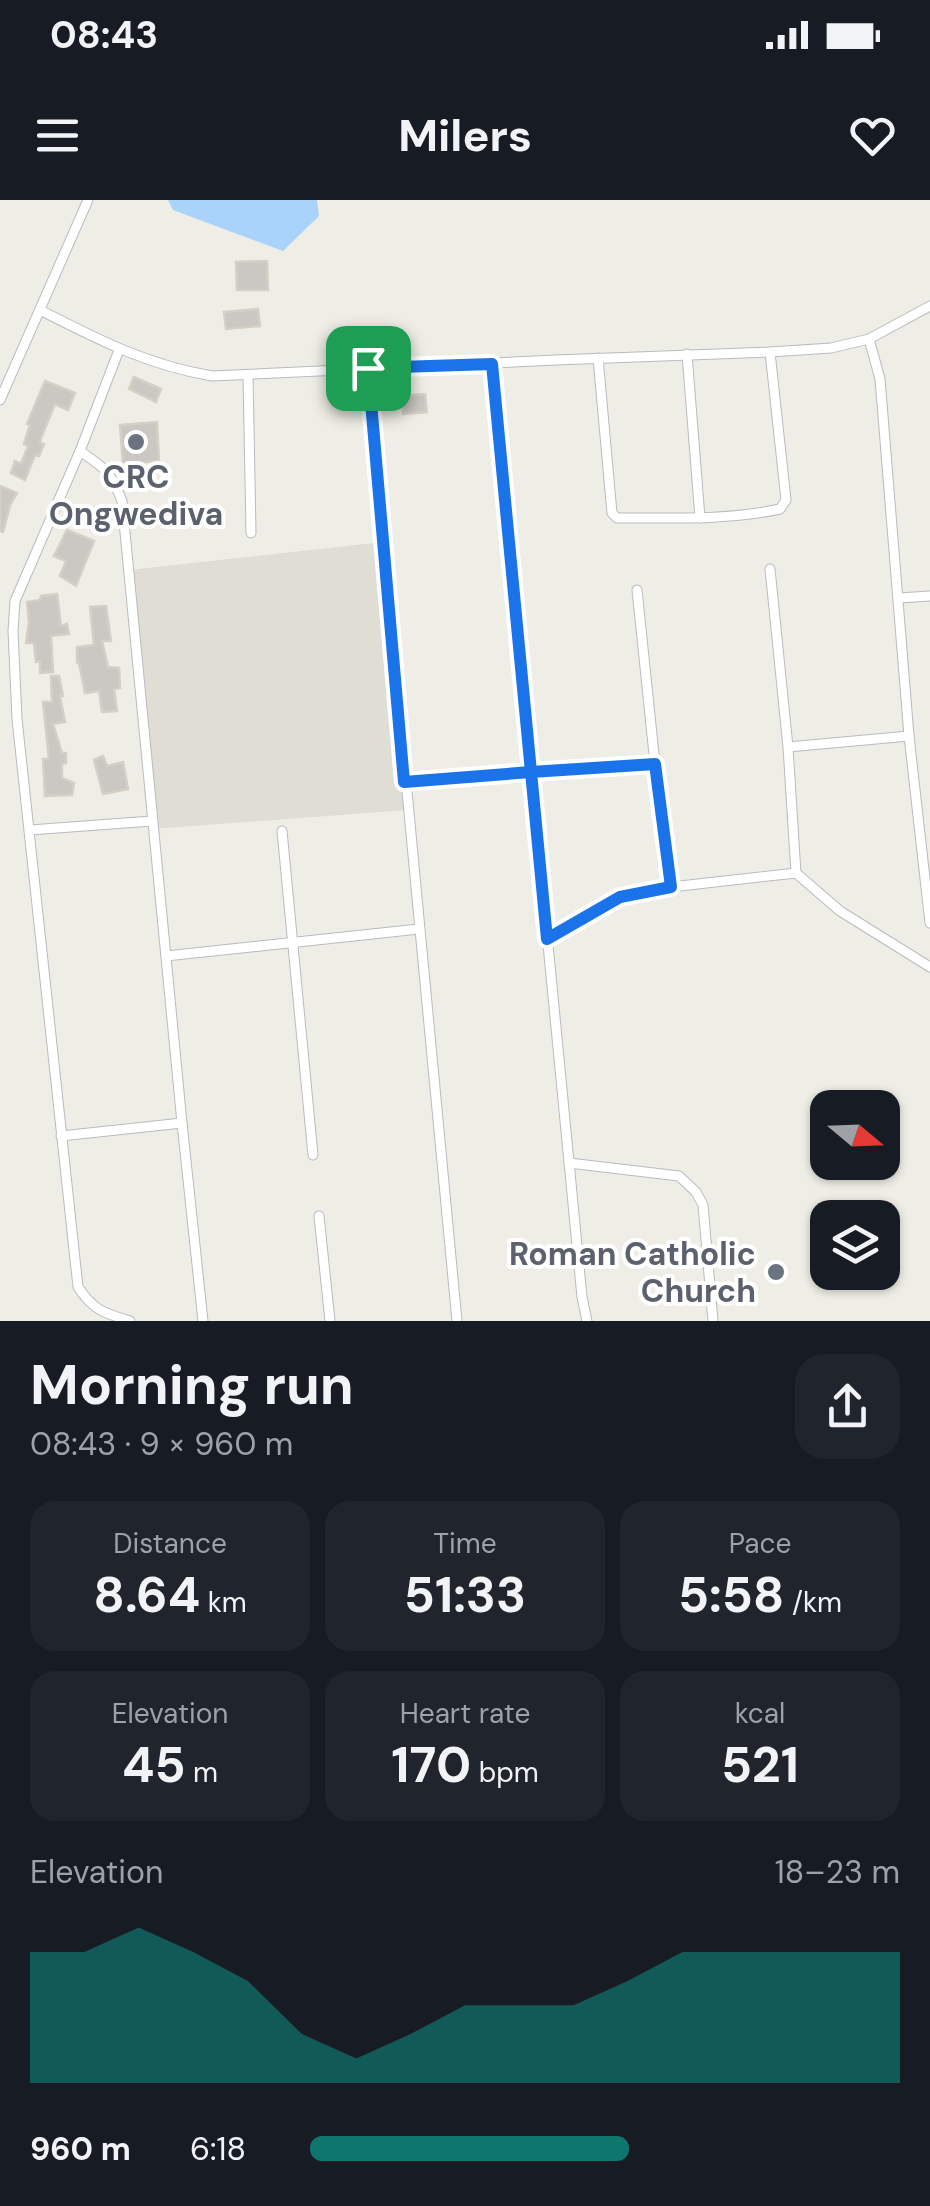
<!DOCTYPE html>
<html lang="en">
<head>
<meta charset="utf-8">
<style>
  :root { --surface:#171b24; --page:#20242c; --text:#f1f3f6; --muted:#9ea1a6; --accent:#0f766e }
  body { margin:0; font-family:"DM Sans",sans-serif; background:var(--page); color:var(--text); height:100vh; display:flex; flex-direction:column; font-size:38px; white-space:nowrap }
  * { box-sizing:border-box; margin:0 }
  p { font-size:32px; color:var(--muted) }
  .icon { flex:none; width:55px; height:55px; fill:none; stroke:currentColor; stroke-width:2; stroke-linecap:round; stroke-linejoin:round }
  .map { position:relative; height:1121px; overflow:hidden }
  .details { display:flex; flex-direction:column; background:var(--surface); flex:1 }
  .details>* { flex:none }
  .needle { width:65px; rotate:109deg }
  .tools { position:absolute; left:810px; top:890px; display:grid; gap:20px }
  .tools a { display:grid; place-items:center; width:90px; height:90px; border-radius:20px; background:var(--surface); box-shadow:0 2px 8px #0004; font-size:50px }
  .pin { position:absolute; display:grid; place-items:center; width:85px; height:85px; color:#fff; margin:-42px; border-radius:20px; box-shadow:0 5px 15px #0006 }
  .round { display:grid; place-items:center; flex:none; width:105px; height:105px; border-radius:30px; background:var(--page) }
  .head { display:flex; align-items:center; justify-content:space-between; height:170px; padding:0 30px }
  h1 { font-size:55px; font-weight:700; line-height:75px }
  .figures { display:grid; grid-template-columns:repeat(3,1fr); gap:15px; height:170px; padding:10px 30px }
  .figures div { display:grid; align-content:center; border-radius:25px; background:var(--page); text-align:center }
  .figures b { font-size:50px; font-weight:700 }
  .figures small { font-size:28px; font-weight:400 }
  .figures p { font-size:28px }
  .chart { height:280px; padding:20px 30px }
  .chart p { display:flex; justify-content:space-between }
  .chart svg { width:100%; height:180px; margin-top:10px; fill:var(--accent); opacity:.7 }
  ul { padding:0 30px; list-style:none; font-size:32px }
  li { display:grid; grid-template-columns:160px 120px 1fr; align-items:center; height:75px }
  li i { height:25px; border-radius:12px; background:var(--accent) }
  .status { display:flex; justify-content:space-between; align-items:center; height:70px; padding:0 50px; background:var(--surface); direction:ltr }
  .status svg { height:28px; fill:currentColor }
  header { display:flex; justify-content:space-between; align-items:center; height:130px; padding:0 30px; background:var(--surface); font-size:45px; font-weight:700 }
  .map>svg:first-child { display:block }
  .education { fill:#dfddd4 }
  .water { fill:#aad3fb }
  .building { fill:#cbc8c3; stroke:#d4d0c5; stroke-width:2.5 }
  .lines { fill:none; stroke-linecap:round; stroke-linejoin:round }
  .street-casing { stroke:#b8bbbf; stroke-width:11 }
  .street { stroke:#fff; stroke-width:9 }
  .route-casing { stroke:#fff; stroke-width:20 }
  .route { stroke:#1a73e8; stroke-width:12 }
  .worship-dot { fill:#6b7280; stroke:#fff; stroke-width:4 }
  .labels { text-anchor:middle; stroke-width:8; stroke-linejoin:round; paint-order:stroke }
  .worship-label { font-size:32px; font-weight:bold; fill:#5b616d; stroke:#fff }
</style>
</head>
<body>
<div class="status"><b>08:43</b><svg viewBox="0 0 49 12"><path d="M0 12V9h3v3zM5 12V6h3v6zM10 12V3h3v9zM15 12V0h3v12zM26 1h20v11H26zM47 4h2v5h-2z"/></svg></div>
<header><svg class="icon" aria-label="menu" viewBox="0 0 24 24"><path d="M4 6h16M4 12h16M4 18h16"/></svg>Milers<svg class="icon" aria-label="heart" viewBox="0 0 24 24"><path d="M12 20l-8-8c-3-5 5-10 8-4 3-6 11-1 8 4z"/></svg></header>
<div class="map">
<svg width="930" height="1121" viewBox="0 0 930 1121">
  <rect width="100%" height="100%" fill="#efeee6"/>
  <polygon class="education" points="383,342 407,610 153,629 129,370"/>
  <polygon class="water" points="168,0 317,0 319,16 283,51 173,10"/>
  <g class="building">
    <polygon points="267,61 268,90 237,90 236,62"/>
    <polygon points="258,109 260,126 226,129 224,112"/>
    <polygon points="134,177 161,189 156,202 129,189"/>
    <polygon points="45,181 75,193 68,210 55,204 41,238 40,243 44,244 39,256 35,255 25,280 11,273 15,261 21,264 28,246 24,244 30,225 27,224"/>
    <polygon points="425,194 427,212 403,214 402,196"/>
    <polygon points="157,222 159,261 123,264 120,225"/>
    <polygon points="0,286 17,293 10,305 3,332 0,331"/>
    <polygon points="67,330 94,341 76,386 60,376 66,361 54,356"/>
    <polygon points="57,394 61,426 67,424 69,434 51,436 53,472 40,473 40,461 36,462 34,443 26,443 29,422 27,402 40,400 41,396"/>
    <polygon points="106,406 111,441 102,441 108,467 119,468 120,488 114,489 117,511 102,512 99,491 85,493 79,463 77,463 77,447 94,445 90,407"/>
    <polygon points="51,476 59,476 63,496 60,496 65,522 53,524 62,553 66,553 66,563 62,564 62,578 74,583 72,595 45,596 43,559 49,559 43,502 52,502"/>
    <polygon points="103,556 107,566 123,562 128,589 103,594 94,560"/>
  </g>
  <g class="lines">
    <defs>
      <g id="street">
        <path d="M40,110C99,140 147,165 212,176L556,160L770,152L831,148L869,139L930,106"/>
        <polyline points="869,139 880,179 909,536 930,723"/>
        <path d="M119,150L80,251L15,401L13,431L17,519L78,1087C93,1110 104,1113 130,1121"/>
        <polyline points="687,154 700,318"/>
        <path d="M598,158L612,313L617,318H625C677,318 729,320 780,309L786,300L770,152"/>
        <polyline points="492,164 582,1097 587,1121"/>
        <polyline points="367,168 457,1121"/>
        <polyline points="248,175 251,333"/>
        <polyline points="0,200 88,0"/>
        <path d="M80,251C105,268 111,272 122,301L182,923L203,1121"/>
        <polyline points="770,369 788,547 909,536"/>
        <polyline points="899,398 930,396"/>
        <polyline points="788,547 796,673 840,711 930,767"/>
        <polyline points="655,564 671,687 796,673"/>
        <polyline points="405,583 655,564 637,390"/>
        <polyline points="30,630 152,621"/>
        <polyline points="282,631 313,955"/>
        <polyline points="547,739 620,697 671,687"/>
        <polyline points="166,756 419,729"/>
        <polyline points="61,936 182,923"/>
        <polyline points="569,963 679,976 696,992 703,1005 713,1121"/>
        <polyline points="319,1016 330,1121"/>
      </g>
    </defs>
    <use href="#street" class="street-casing"/>
    <use href="#street" class="street"/>
  </g>
  <g class="lines">
    <defs>
      <polyline id="route" points="368,168 404,582 531,572 547,739 620,697 671,687 655,564 531,572 492,164 368,168"/>
    </defs>
    <use href="#route" class="route-casing"/>
    <use href="#route" class="route"/>
  </g>
  <g class="worship-dot">
    <circle cx="136" cy="242" r="10"/>
    <circle cx="776" cy="1072" r="10"/>
  </g>
  <g class="labels">
    <g class="worship-label">
      <text x="136" y="288">CRC<tspan x="136" dy="37">Ongwediva</tspan></text>
      <text x="756" y="1065" text-anchor="end">Roman Catholic<tspan x="756" dy="37">Church</tspan></text>
    </g>
  </g>
</svg>
<div class="tools">
<a><svg class="needle" viewBox="-14 -14 28 28"><path d="M0-13l5 13h-10z" fill="#e53935"/><path d="M0 13l5-13h-10z" fill="#9ea1a6"/></svg></a>
<a><svg class="icon" aria-label="layers" viewBox="0 0 24 24"><path d="M12 4l9 5-9 5-9-5zM3 14l9 5 9-5"/></svg></a>
</div>
<div class="pin" style="left:368px;top:168px;background:#1e9e55"><svg class="icon" aria-label="arrive" viewBox="0 0 24 24"><path d="M6 21V4h12l-3 4 3 4H6"/></svg></div>
</div>
<section class="details">
<div class="head"><div><h1>Morning run</h1><p>08:43 · 9 × 960 m</p></div><a class="round"><svg class="icon" aria-label="share" viewBox="0 0 24 24"><path d="M12 15V3M7 8l5-5 5 5M5 13v7h14v-7"/></svg></a></div>
<div class="figures">
<div><p>Distance</p><b>8.64<small> km</small></b></div>
<div><p>Time</p><b>51:33</b></div>
<div><p>Pace</p><b>5:58<small> /km</small></b></div>
</div>
<div class="figures">
<div><p>Elevation</p><b>45<small> m</small></b></div>
<div><p>Heart rate</p><b>170<small> bpm</small></b></div>
<div><p>kcal</p><b>521</b></div>
</div>
<div class="chart"><p><span>Elevation</span>18–23 m</p>
<svg viewBox="0 0 160 44" preserveAspectRatio="none"><path d="M0 44V12L10 12L20 6L30 12L40 19L50 32L60 38L70 32L80 25L90 25L100 25L110 19L120 12L130 12L140 12L150 12L160 12V44z"/></svg>
</div>
<ul>
<li><b>960 m</b>6:18<i style="width:54%"></i></li>
</ul>
</section>
</body>
</html>
